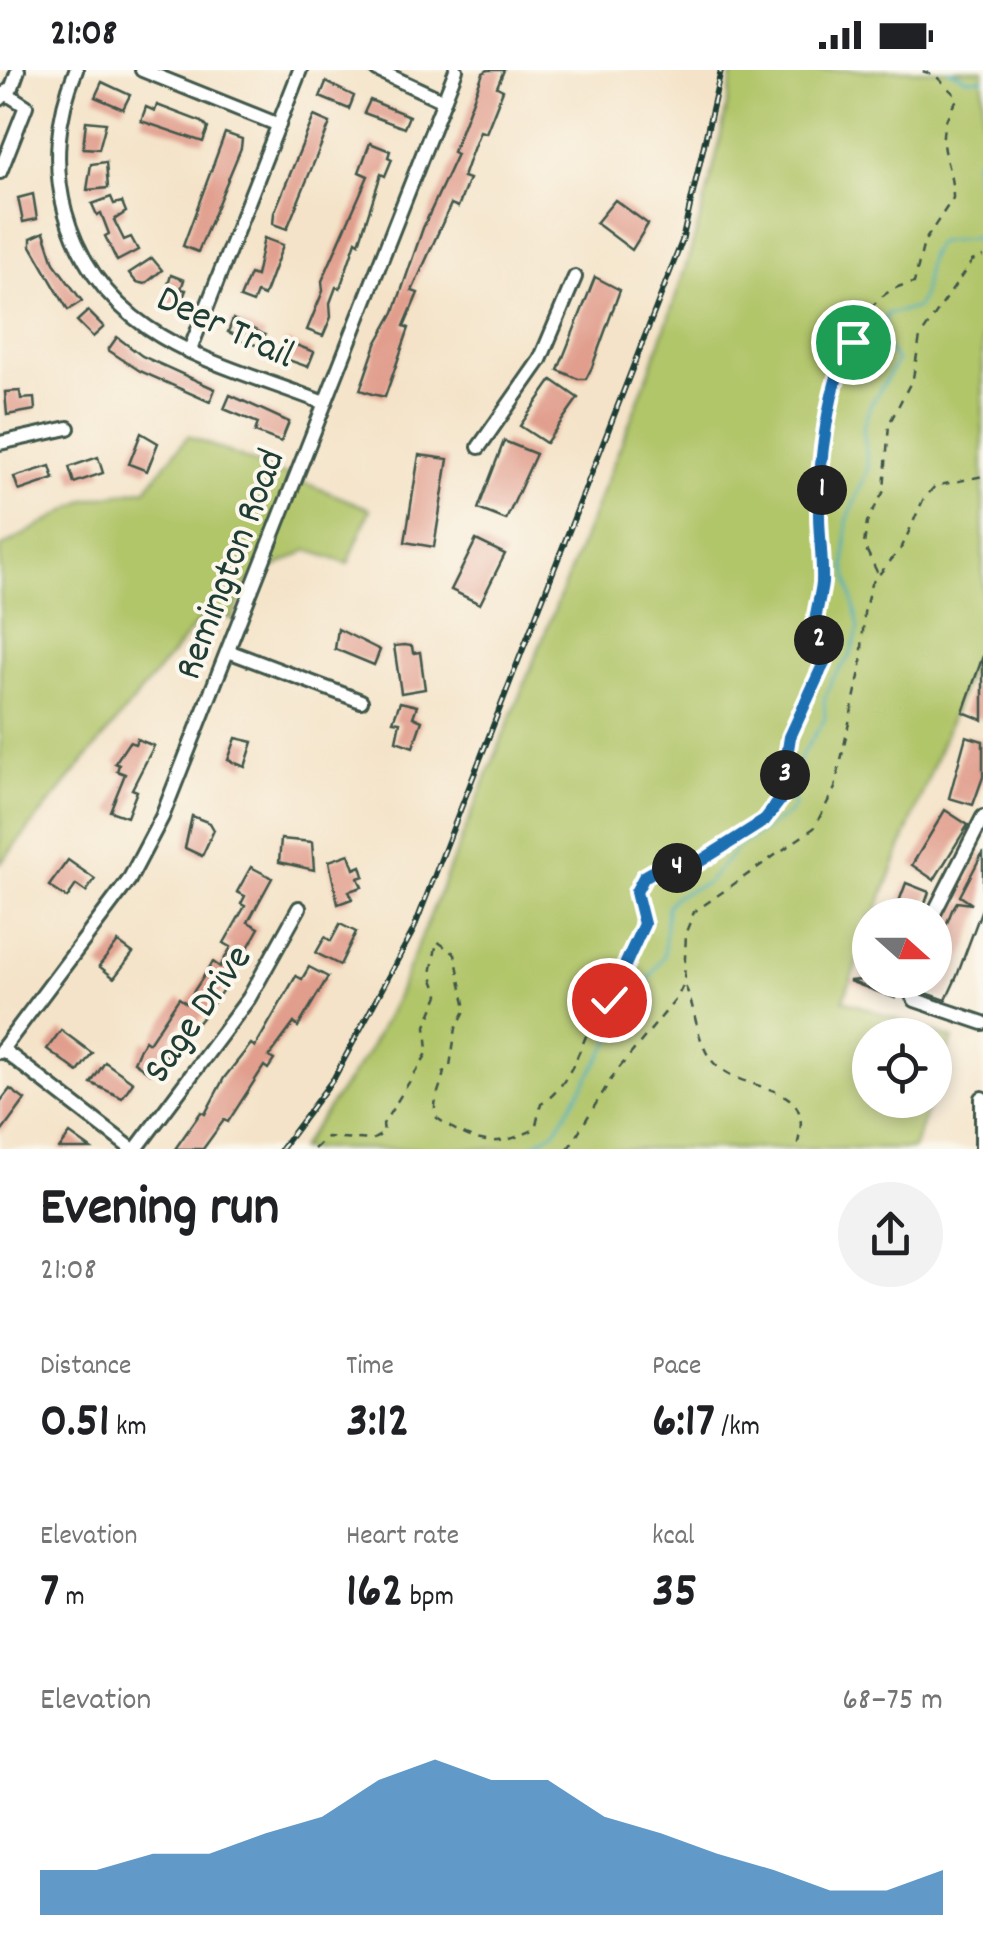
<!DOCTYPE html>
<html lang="en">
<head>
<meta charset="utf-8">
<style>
  :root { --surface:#fff; --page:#f2f2f2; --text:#202124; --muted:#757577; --accent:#1f6fb2 }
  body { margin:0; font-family:Dekko,sans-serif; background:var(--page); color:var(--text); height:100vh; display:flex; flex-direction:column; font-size:38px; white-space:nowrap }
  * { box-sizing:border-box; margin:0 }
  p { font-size:32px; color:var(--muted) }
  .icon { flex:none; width:55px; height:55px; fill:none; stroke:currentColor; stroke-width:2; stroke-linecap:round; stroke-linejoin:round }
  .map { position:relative; height:1079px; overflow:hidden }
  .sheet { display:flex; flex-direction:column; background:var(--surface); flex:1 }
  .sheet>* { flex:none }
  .needle { width:65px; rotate:111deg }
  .buttons { position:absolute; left:852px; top:828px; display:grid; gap:20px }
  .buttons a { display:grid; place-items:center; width:100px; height:100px; border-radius:50%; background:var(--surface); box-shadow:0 5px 15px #0003; font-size:50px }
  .pin { position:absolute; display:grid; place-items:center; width:85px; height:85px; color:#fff; margin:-42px; border:5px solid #fff; border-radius:50%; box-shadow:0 2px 10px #0007 }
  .km { position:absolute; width:50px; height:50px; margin:-25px; border-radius:50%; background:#222; color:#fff; font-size:28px; line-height:50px; text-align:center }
  .round { display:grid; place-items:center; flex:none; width:105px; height:105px; border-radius:52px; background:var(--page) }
  .head { display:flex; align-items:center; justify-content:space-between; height:170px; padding:0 40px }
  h1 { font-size:55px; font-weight:700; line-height:75px }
  .metrics { display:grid; grid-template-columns:repeat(3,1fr); gap:15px; height:170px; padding:10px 40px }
  .metrics div { display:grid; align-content:center }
  .metrics b { font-size:50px; font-weight:700 }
  .metrics small { font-size:28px; font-weight:400 }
  .metrics p { font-size:28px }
  .chart { height:280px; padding:20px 40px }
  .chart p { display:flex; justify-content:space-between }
  .chart svg { width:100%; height:180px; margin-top:10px; fill:var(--accent); opacity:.7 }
  .status { display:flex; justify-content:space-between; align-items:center; height:70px; padding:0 50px; background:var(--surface); direction:ltr }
  .status svg { height:28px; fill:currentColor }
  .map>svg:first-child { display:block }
  .green { fill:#b1c569; stroke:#68814e; stroke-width:2.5 }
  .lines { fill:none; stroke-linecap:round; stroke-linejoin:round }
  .stream { stroke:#40aebd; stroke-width:2.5 }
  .building { fill:#e19e8d }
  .minor-casing { stroke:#3f564a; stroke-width:18 }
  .path { stroke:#3f564a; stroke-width:2.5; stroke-dasharray:8 8; stroke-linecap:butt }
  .minor { stroke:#fff; stroke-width:12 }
  .rail-casing { stroke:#1f3d34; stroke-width:6 }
  .rail { stroke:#fbf7ec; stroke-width:2.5; stroke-dasharray:8; stroke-linecap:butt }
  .route-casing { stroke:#fff; stroke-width:20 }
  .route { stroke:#1f6fb2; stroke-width:12 }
  .labels { text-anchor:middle; stroke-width:8; stroke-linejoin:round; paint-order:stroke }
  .street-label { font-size:40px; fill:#1f3d34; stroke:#fbf7ec }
</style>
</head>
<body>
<div class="status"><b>21:08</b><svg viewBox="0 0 49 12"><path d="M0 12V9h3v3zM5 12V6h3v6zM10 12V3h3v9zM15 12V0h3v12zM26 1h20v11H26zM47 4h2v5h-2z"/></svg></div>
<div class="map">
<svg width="983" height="1079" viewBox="0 0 983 1079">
  <rect width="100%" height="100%" fill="#fbf7ec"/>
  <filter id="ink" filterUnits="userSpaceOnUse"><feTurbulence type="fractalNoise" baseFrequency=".01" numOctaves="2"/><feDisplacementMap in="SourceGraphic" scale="20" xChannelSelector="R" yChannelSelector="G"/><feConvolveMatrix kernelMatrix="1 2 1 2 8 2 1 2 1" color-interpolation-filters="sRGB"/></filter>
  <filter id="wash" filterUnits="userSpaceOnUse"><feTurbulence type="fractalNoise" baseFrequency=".0048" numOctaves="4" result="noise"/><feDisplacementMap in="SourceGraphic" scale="40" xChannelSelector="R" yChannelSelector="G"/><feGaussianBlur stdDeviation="2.25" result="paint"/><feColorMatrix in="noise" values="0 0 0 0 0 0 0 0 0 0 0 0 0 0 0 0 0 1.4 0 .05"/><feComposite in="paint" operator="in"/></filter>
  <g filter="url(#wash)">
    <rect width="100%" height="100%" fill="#f4e3c8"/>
    <g class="green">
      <path d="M733,0H983V567L875,845H870V859L843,930L953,969L935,1018V965H870V1030H931L913,1079H299L366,985L395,931C456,784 515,636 575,489C639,329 707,171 733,0Z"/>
      <polygon points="188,366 370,439 348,494 308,480 248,511 232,549 207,541 0,794 0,478 86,430 146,419"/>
    </g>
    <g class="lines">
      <g class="stream">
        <polyline points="949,0 966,8 983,9"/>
        <polyline points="983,84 975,92 977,112 983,121"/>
        <path d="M526,1079L555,1061L664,885L667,837L675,826L707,813L737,778L787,745L794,736L790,719L801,686L825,649L824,631L832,609L850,586L859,558L845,496L847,451L868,398L863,357L870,336L897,291L879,267L887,244L916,238C931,218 920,191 938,172L983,167"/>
      </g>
    </g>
    <g id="blocks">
      <g class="building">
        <polygon points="488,0 504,0 497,17 503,20 486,63 480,61 470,87 463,107 469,109 458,137 451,134 412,221 418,223 404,256 409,258 385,327 372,324 360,320 376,274 394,242 423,158 457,84 453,82 483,3"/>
        <polygon points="102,12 130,25 123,39 95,27"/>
        <polygon points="326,12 354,26 349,39 320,27"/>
        <polygon points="370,30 409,46 404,58 364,43"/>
        <polygon points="157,35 202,52 208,58 203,72 141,51 146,37 155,41"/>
        <polygon points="314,46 330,53 287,159 273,154 274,143"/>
        <polygon points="86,51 106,53 99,79 83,78"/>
        <polygon points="225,63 242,69 241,78 198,182 183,176"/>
        <polygon points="370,73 390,81 388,87 392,89 385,106 381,104 359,173 356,171 340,218 336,217 330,233 331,247 323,266 307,260 323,221 322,211 368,106 359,102"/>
        <polygon points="106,92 108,118 87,120 91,94"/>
        <polygon points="33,124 37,149 23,152 18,128"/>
        <polygon points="111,127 114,134 122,132 126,142 114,150 124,170 131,167 138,180 117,191 105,166 109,164 101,143 97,145 92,134"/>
        <polygon points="615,130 648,154 632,180 596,153"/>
        <polygon points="44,162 54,193 82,231 68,240 31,176 31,168"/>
        <polygon points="264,168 283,175 264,226 257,223 253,233 240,228 250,204 256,206"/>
        <polygon points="152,188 162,200 145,214 136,212 129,203"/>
        <polygon points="171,205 184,210 181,219 186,220 178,241 162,235"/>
        <polygon points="595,207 620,220 592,297 586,309 578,309 558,300"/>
        <polygon points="88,241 104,257 93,267 77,251"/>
        <polygon points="233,249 265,265 260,276 237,270 238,266 228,262"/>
        <polygon points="117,267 142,286 215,319 210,332 140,301 108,280"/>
        <polygon points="286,271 314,282 308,297 280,287"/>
        <polygon points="552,310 578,328 546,373 520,356"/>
        <polygon points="20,321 21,329 34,328 35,340 7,345 5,322"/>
        <polygon points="230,325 289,352 281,372 255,362 258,353 224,339"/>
        <polygon points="141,363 158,373 147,401 129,394"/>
        <polygon points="504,371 536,384 506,450 478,439"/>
        <polygon points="419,385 448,389 434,477 405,472"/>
        <polygon points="98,387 103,403 74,413 69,397"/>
        <polygon points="50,396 54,409 19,421 14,407"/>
        <polygon points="476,470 505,484 480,534 451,520"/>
        <polygon points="338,559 380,580 374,595 335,579"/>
        <polygon points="404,575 412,576 413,583 420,582 425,619 401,623 394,576"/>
        <polygon points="983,586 983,650 963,642"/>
        <polygon points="400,632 417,636 413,647 422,651 413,677 396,671 400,652 393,651"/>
        <polygon points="966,666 983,671 983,707 973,735 949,728"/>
        <polygon points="236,668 253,672 245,697 228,690"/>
        <polygon points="137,669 154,676 132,719 137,721 127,747 110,741 125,704 117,701 119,695 115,693 129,672 135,674"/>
        <polygon points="945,740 968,755 934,810 912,795"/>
        <polygon points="192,746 210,753 214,760 202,786 185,778"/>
        <polygon points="281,769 312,772 314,800 279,792"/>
        <polygon points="983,782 983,836 957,906 946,930 923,922 927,910 935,910 935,884 952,840 957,832 972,834 960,826"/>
        <polygon points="349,784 354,799 361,796 364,806 358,808 362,817 349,821 352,829 338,834 329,791"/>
        <polygon points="68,790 95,809 86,822 76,815 67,828 49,816"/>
        <polygon points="251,797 272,808 248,852 259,858 239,894 235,891 220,915 224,918 213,934 196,955 185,948 170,970 178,976 169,988 163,984 150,1003 134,992 140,978 145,970 149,973 179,928 186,933 213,892 220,897 231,877 224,873 245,836 241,834 245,826 237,822"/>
        <polygon points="906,813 929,822 921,845 894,845"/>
        <polygon points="340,854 356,862 340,895 316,883 325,867 331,871"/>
        <polygon points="118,872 133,883 114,908 99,896"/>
        <polygon points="869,892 870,910 886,910 898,918 895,928 849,911 862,910"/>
        <polygon points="309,897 328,907 298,957 294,953 269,987 274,990 268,999 264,996 228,1052 224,1050 203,1079 175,1079 201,1042 205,1044 224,1008 251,974 255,977 296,906 302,909"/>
        <polygon points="61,960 92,983 78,1002 47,979"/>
        <polygon points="105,992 133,1012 122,1028 91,1013"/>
        <polygon points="10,1019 25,1030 0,1064 0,1032"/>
        <polygon points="70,1064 91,1079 59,1079"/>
      </g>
    </g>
  </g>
  <g filter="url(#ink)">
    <use href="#blocks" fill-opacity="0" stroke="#3f564a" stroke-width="2.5"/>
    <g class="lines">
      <defs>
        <g id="minor">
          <path d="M76,0C37,93 62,199 148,258C199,293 267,310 324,333"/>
          <polyline points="142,0 279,55"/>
          <polyline points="377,0 444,31"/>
          <polyline points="0,29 12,17 18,0"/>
          <polyline points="0,102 26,36 7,24"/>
          <polyline points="190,280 300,0"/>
          <polyline points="0,373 68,358"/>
          <polyline points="479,377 540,290 575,207"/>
          <polyline points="228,581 361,631"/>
          <polyline points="933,845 983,747"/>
          <polyline points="910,910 908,919 915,930 983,953"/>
          <polyline points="2,979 132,1079"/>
          <polyline points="0,982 129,810 162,747 456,0"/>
          <polyline points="982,1028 982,1079"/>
          <polyline points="136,1079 249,928 299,838"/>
        </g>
      </defs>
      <use href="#minor" class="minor-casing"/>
      <g class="path">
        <polyline points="877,502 864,475 867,452 884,421 889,354 913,308 920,267 972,191 983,186"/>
        <path d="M685,916C697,940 696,978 717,996C754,1027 819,1009 796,1079"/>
        <path d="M314,1079L327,1067L372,1070L384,1063L383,1054L428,982L426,956L439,925L431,904L437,871L455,884L466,939L456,958L450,996L444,1000C443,1015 430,1033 437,1048C474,1074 495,1079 535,1059L541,1034C570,1016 580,977 594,948C607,922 640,883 644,852C645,842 638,832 636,822L644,807L655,800L696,794L765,751L780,730L790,667L829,583L827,575L815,566C813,547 820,531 822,513C823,489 819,467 819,444C818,383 837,220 914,213L924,172L953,128C953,88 927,73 958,28L935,5L919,0"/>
        <polyline points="568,1079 615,1003 677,928 684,913 686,862 694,842 814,758 835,718 861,597 864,543 871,514 902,477 923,430 935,416 983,406"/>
      </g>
      <use href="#minor" class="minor"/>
      <defs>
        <polyline id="rail" points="281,1079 334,1008 413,861 682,171 721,0"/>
      </defs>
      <use href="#rail" class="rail-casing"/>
      <use href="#rail" class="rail"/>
    </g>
  </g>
  <g class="lines" filter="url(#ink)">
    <defs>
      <path id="route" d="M609,930L644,854L636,822L644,807L656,800L696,794L764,751L780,730L790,667L828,584L827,575L815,566C813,547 820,531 822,513C823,489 819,467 819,444C818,402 828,306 853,272"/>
    </defs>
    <use href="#route" class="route-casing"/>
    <use href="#route" class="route"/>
  </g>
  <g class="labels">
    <g class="street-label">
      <text transform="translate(227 254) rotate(25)" y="14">Deer Trail</text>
      <text transform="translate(227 493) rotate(-69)" y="14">Remington Road</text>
      <text transform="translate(195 942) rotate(-55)" y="14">Sage Drive</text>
    </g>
  </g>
</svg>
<div class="buttons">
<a><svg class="needle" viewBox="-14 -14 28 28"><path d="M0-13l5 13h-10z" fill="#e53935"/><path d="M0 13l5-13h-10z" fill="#757577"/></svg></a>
<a><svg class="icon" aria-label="locate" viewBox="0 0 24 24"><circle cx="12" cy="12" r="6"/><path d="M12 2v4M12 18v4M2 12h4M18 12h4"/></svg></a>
</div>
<div class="pin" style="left:853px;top:272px;background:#1e9e55"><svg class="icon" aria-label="arrive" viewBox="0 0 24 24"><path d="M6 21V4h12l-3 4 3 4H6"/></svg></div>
<div class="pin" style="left:609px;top:930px;background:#d93025"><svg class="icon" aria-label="check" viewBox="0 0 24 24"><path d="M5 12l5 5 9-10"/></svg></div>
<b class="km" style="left:822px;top:420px">1</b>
<b class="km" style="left:819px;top:570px">2</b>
<b class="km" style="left:785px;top:705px">3</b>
<b class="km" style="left:677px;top:798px">4</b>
</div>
<section class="sheet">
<div class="head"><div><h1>Evening run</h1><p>21:08</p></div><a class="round"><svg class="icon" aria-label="share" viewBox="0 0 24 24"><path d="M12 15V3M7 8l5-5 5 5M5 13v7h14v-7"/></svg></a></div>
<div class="metrics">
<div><p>Distance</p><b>0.51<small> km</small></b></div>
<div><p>Time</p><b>3:12</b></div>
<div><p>Pace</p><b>6:17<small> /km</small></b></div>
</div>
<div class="metrics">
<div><p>Elevation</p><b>7<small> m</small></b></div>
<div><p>Heart rate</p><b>162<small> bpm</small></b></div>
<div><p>kcal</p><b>35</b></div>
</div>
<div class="chart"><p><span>Elevation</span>68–75 m</p>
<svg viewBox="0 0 160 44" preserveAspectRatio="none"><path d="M0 44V33L10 33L20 29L30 29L40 24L50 20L60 11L70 6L80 11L90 11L100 20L110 24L120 29L130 33L140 38L150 38L160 33V44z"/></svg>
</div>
</section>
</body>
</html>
